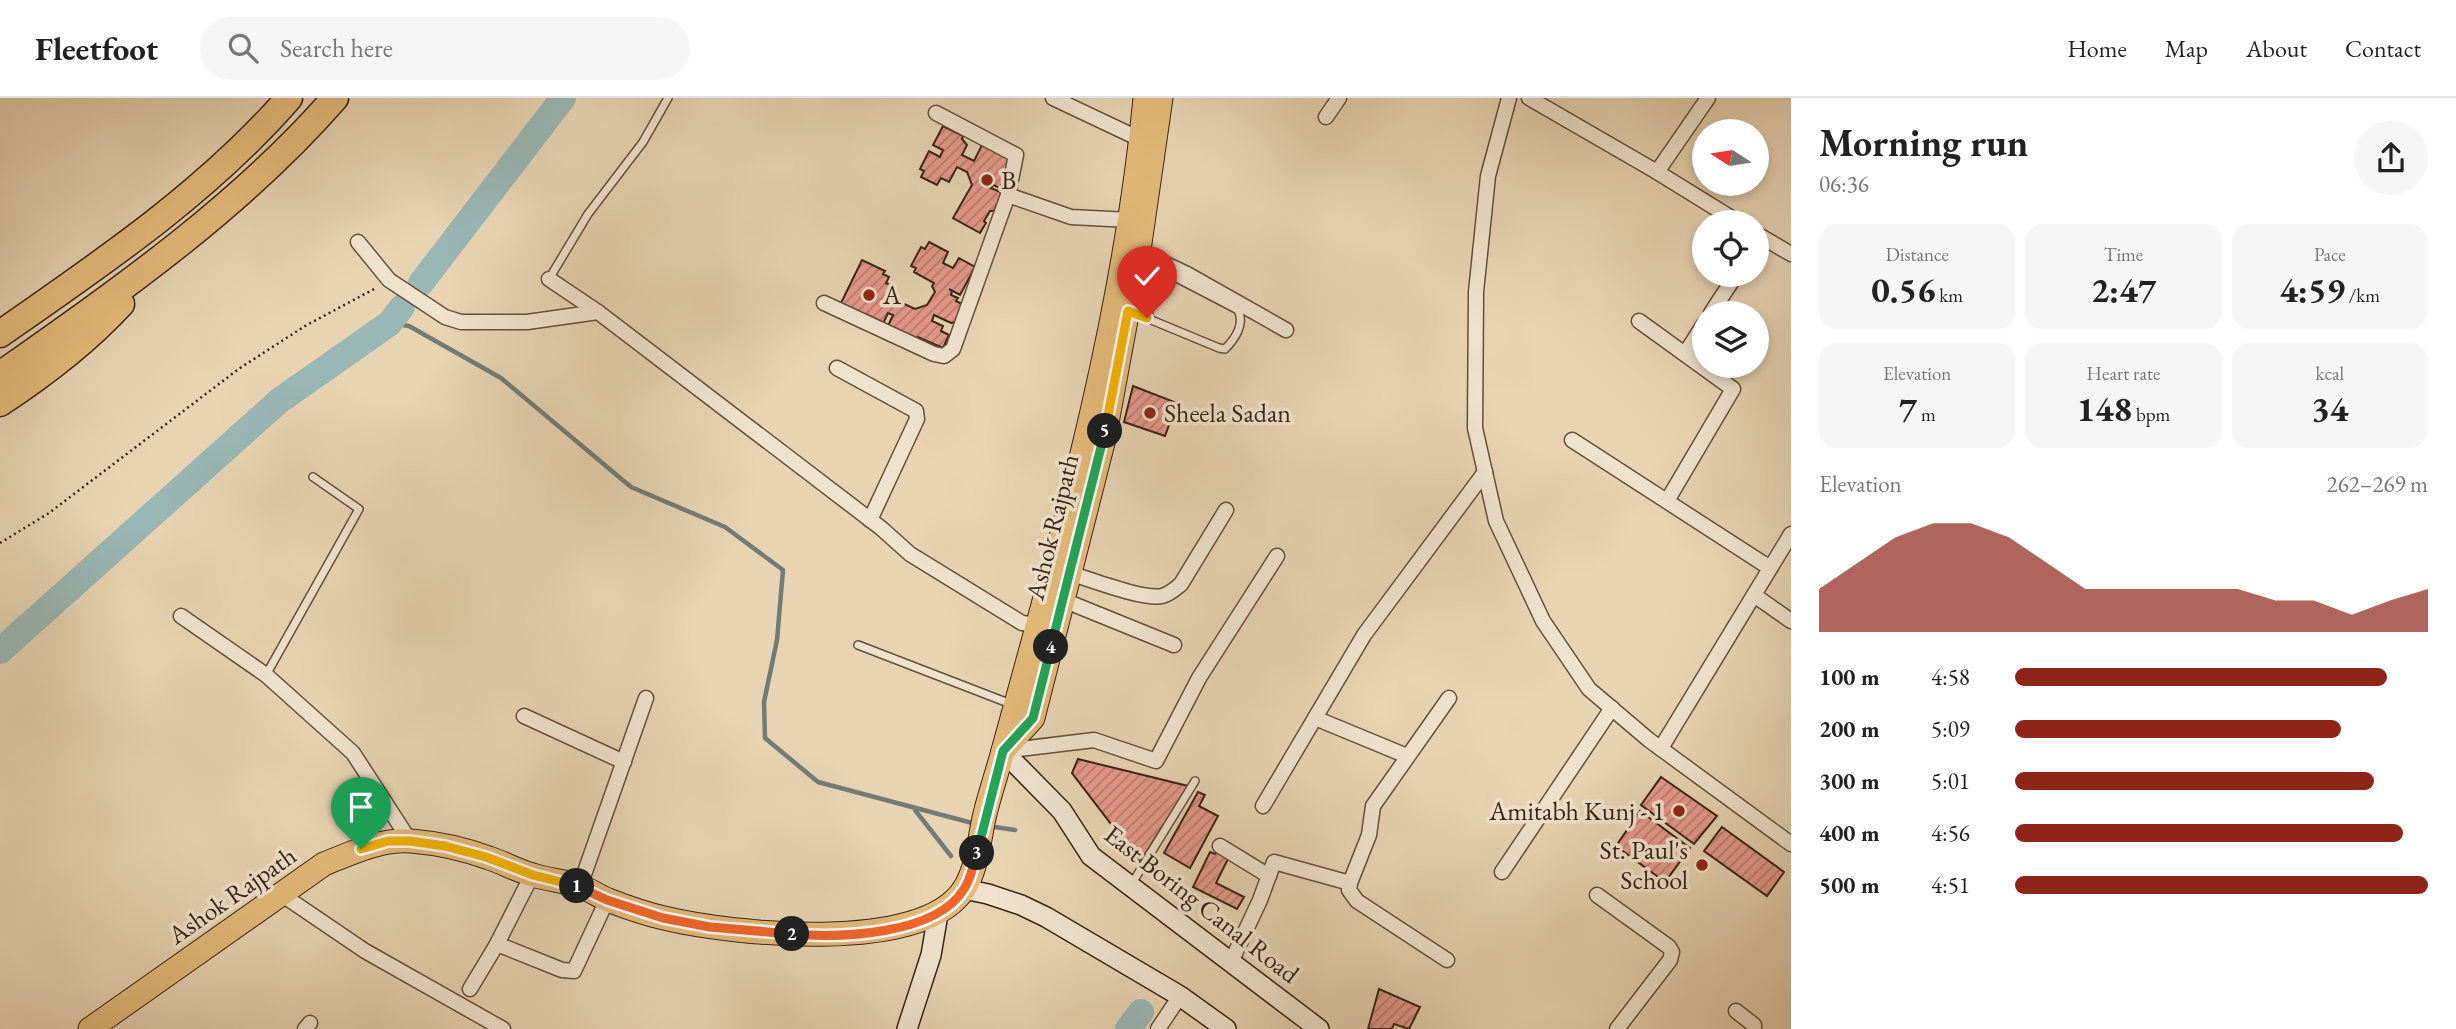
<!DOCTYPE html>
<html lang="en">
<head>
<meta charset="utf-8">
<style>
  :root { --surface:#fff; --page:#f6f6f6; --text:#222; --muted:#767676; --line:#e0e0e0; --accent:#8f2418 }
  body { margin:0; font-family:"EB Garamond",serif; background:var(--page); color:var(--text); height:100vh; display:flex; flex-direction:column; font-size:26px; white-space:nowrap }
  * { box-sizing:border-box; margin:0 }
  p { font-size:23px; color:var(--muted) }
  .icon { flex:none; width:38px; height:38px; fill:none; stroke:currentColor; stroke-width:2; stroke-linecap:round; stroke-linejoin:round }
  .map { position:relative; flex:1; overflow:hidden }
  .panel { display:flex; flex-direction:column; background:var(--surface); width:665px }
  .panel>* { flex:none }
  .needle { width:46px; rotate:282deg }
  .controls { position:absolute; left:1692px; top:21px; display:grid; gap:14px }
  .controls a { display:grid; place-items:center; width:77px; height:77px; border-radius:50%; background:var(--surface); box-shadow:0 4px 10px #0003; font-size:35px }
  .pin { position:absolute; display:grid; place-items:center; width:60px; height:60px; color:#fff; margin:-72px -30px; border-radius:50% 50% 50% 0; rotate:-45deg; box-shadow:0 0 7px #0007 }
  .pin .icon { rotate:45deg }
  .km { position:absolute; width:35px; height:35px; margin:-18px; border-radius:50%; background:#222; color:#fff; font-size:19px; line-height:35px; text-align:center }
  .round { display:grid; place-items:center; flex:none; width:74px; height:74px; border-radius:37px; background:var(--page) }
  .head { display:flex; align-items:center; justify-content:space-between; height:119px; padding:0 28px }
  h1 { font-size:38px; font-weight:700; line-height:52px }
  .metrics { display:grid; grid-template-columns:repeat(3,1fr); gap:10px; height:119px; padding:7px 28px }
  .metrics div { display:grid; align-content:center; border-radius:18px; background:var(--page); text-align:center }
  .metrics b { font-size:35px; font-weight:700 }
  .metrics small { font-size:19px; font-weight:400 }
  .metrics p { font-size:19px }
  .chart { height:196px; padding:14px 28px }
  .chart p { display:flex; justify-content:space-between }
  .chart svg { width:100%; height:126px; margin-top:7px; fill:var(--accent); opacity:.7 }
  ul { padding:0 28px; list-style:none; font-size:23px }
  li { display:grid; grid-template-columns:112px 84px 1fr; align-items:center; height:52px }
  li i { height:18px; border-radius:9px; background:var(--accent) }
  header { display:flex; align-items:center; gap:42px; box-sizing:border-box; height:98px; padding:0 35px; background:var(--surface); border-bottom:2px solid var(--line) }
  header strong { font-size:33px }
  nav { display:flex; gap:38px; margin-inline-start:auto; font-size:24px }
  .search { width:490px; height:63px; background:var(--page); display:flex; align-items:center; gap:18px; box-sizing:border-box; padding:0 24px; border-radius:38px; color:var(--muted); font-size:26px }
  main { display:flex; flex:1; min-height:0 }
  .map>svg:first-child { display:block }
  .lines { fill:none; stroke-linecap:round; stroke-linejoin:round }
  .stream { stroke:#727c75; stroke-width:4.5 }
  .river { stroke:#99b7b5; stroke-width:26 }
  .building { fill:url(#building-hatch); stroke:#382315; stroke-width:2 }
  .lane-casing { stroke:#644f3c; stroke-width:10 }
  .street-casing { stroke:#644f3c; stroke-width:17 }
  .secondary-casing { stroke:#382315; stroke-width:22 }
  .primary-casing { stroke:#382315; stroke-width:25 }
  .highway-casing { stroke:#382315; stroke-width:29 }
  .path { stroke:#382315; stroke-width:2.5; stroke-dasharray:2 3.5; stroke-linecap:butt }
  .lane { stroke:#f0e3ce; stroke-width:7 }
  .street { stroke:#f0e3ce; stroke-width:14 }
  .secondary { stroke:#f0e3ce; stroke-width:19 }
  .primary { stroke:#e4ba7a; stroke-width:23 }
  .highway { stroke:#e4ba7a; stroke-width:26 }
  .split-1-casing { stroke:#fff; stroke-width:14 }
  .split-2-casing { stroke:#fff; stroke-width:14 }
  .split-3-casing { stroke:#fff; stroke-width:14 }
  .split-4-casing { stroke:#fff; stroke-width:14 }
  .split-5-casing { stroke:#fff; stroke-width:14 }
  .split-6-casing { stroke:#fff; stroke-width:14 }
  .split-1 { stroke:#f5b400; stroke-width:9 }
  .split-2 { stroke:#f0652b; stroke-width:9 }
  .split-3 { stroke:#f0652b; stroke-width:9 }
  .split-4 { stroke:#22a559; stroke-width:9 }
  .split-5 { stroke:#22a559; stroke-width:9 }
  .split-6 { stroke:#f5b400; stroke-width:9 }
  .poi-dot { fill:#8f2418; stroke:#f0e3ce; stroke-width:2.5 }
  .labels { text-anchor:middle; stroke-width:7; stroke-linejoin:round; paint-order:stroke }
  .poi-label { font-size:26px; fill:#382315; stroke:#f0e3ce; text-anchor:start }
  .street-label { font-size:26px; fill:#382315; stroke:#f0e3ce }
</style>
</head>
<body>
<header>
<strong>Fleetfoot</strong>
<div class="search"><svg class="icon" aria-label="search" viewBox="0 0 24 24"><circle cx="10" cy="10" r="6"/><path d="M15 15l6 6"/></svg>Search here</div>
<nav><a>Home</a><a>Map</a><a>About</a><a>Contact</a></nav>
</header>
<main>
<div class="map">
<svg width="1791" height="931" viewBox="0 0 1791 931">
  <defs>
    <pattern id="building-hatch" width="6" height="6" patternUnits="userSpaceOnUse" patternTransform="scale(1.75)"><rect width="6" height="6" fill="#e6998c"/><path d="M-1 1l2-2M0 6l6-6M5 7l2-2" fill="none" stroke="#bb7c71"/></pattern>
  </defs>
  <rect width="100%" height="100%" fill="#e8d4b3"/>
  <filter id="stains"><feTurbulence type="fractalNoise" baseFrequency=".00286" numOctaves="4"/><feColorMatrix values="0 0 0 0 .2 0 0 0 0 .09 0 0 0 0 .02 0 0 0 .5 -.17"/></filter>
  <radialGradient id="worn" r=".72"><stop offset=".6" stop-color="#630" stop-opacity="0"/><stop offset="1" stop-color="#630" stop-opacity=".3"/></radialGradient>
  <g class="lines">
    <g class="stream">
      <polyline points="390,225 409,228 501,280 631,389 725,429 783,472 777,542 764,604 765,640 818,684 976,726"/>
      <polyline points="915,712 951,758"/>
      <polyline points="988,728 1015,732"/>
    </g>
    <g class="river">
      <polyline points="421,185 563,0"/>
      <polyline points="0,553 279,303 390,225 402,209"/>
      <polyline points="1128,931 1141,914"/>
    </g>
  </g>
  <g class="building">
    <polygon points="943,28 963,38 962,41 967,47 962,57 974,63 983,45 994,50 992,52 1013,63 1000,90 993,87 991,90 1003,95 994,113 990,113 984,123 986,125 980,135 953,120 972,87 967,74 957,69 949,84 941,80 937,87 921,79 924,73 920,71 929,53 940,59 943,52 933,47"/>
    <polygon points="929,144 948,154 943,165 953,170 959,160 975,169 960,197 949,191 952,193 951,197 958,200 956,203 966,208 957,224 951,225 934,217 932,223 943,228 941,233 949,237 943,250 918,239 916,243 887,230 893,217 888,215 881,230 876,227 878,222 868,217 867,220 840,207 862,162 885,173 883,176 889,179 886,185 896,190 891,200 915,211 927,207 935,194 932,188 934,185 914,174 916,170 911,168 921,149 925,151"/>
    <polygon points="1133,288 1177,305 1165,338 1124,324"/>
    <polygon points="1078,661 1188,688 1140,764 1072,675"/>
    <polygon points="1661,679 1717,718 1694,746 1641,707"/>
    <polygon points="1198,694 1205,697 1199,708 1218,718 1190,770 1164,755"/>
    <polygon points="1640,713 1690,750 1665,784 1616,748"/>
    <polygon points="1722,729 1784,774 1767,798 1704,753"/>
    <polygon points="1217,751 1230,757 1216,785 1244,799 1237,811 1193,789 1210,754 1215,756"/>
    <polygon points="1379,891 1420,909 1409,931 1394,926 1392,931 1368,931"/>
  </g>
  <g class="lines">
    <defs>
      <g id="lane">
        <polyline points="549,181 588,116 643,44 668,0"/>
        <path d="M1132,214L1219,250L1225,251C1235,241 1245,226 1238,212L1144,163"/>
        <polyline points="1147,220 1161,172"/>
        <polyline points="858,547 1011,606"/>
        <polyline points="266,577 359,411 313,379"/>
        <polyline points="1131,787 1195,683"/>
      </g>
      <g id="street">
        <polyline points="1053,0 1146,44"/>
        <polyline points="1509,0 1488,78 1476,194 1475,330 1496,423 1543,523 1589,591 1649,642 1791,746"/>
        <polyline points="1529,0 1657,74 1738,124"/>
        <polyline points="936,15 1016,57 1008,97"/>
        <polyline points="1326,19 1339,0"/>
        <polyline points="1657,74 1708,0"/>
        <polyline points="1757,136 1791,156"/>
        <polyline points="358,144 389,182 445,219 461,224 527,224 598,214"/>
        <polyline points="1134,151 1187,176 1286,232"/>
        <polyline points="549,181 598,214 881,430 910,456 1022,525 1037,527"/>
        <polyline points="824,205 934,256 944,258 953,251 1008,97 1071,119 1130,122"/>
        <polyline points="1711,215 1736,177"/>
        <polyline points="1639,223 1733,291 1667,403"/>
        <polyline points="1685,256 1704,226"/>
        <polyline points="837,270 916,313 917,321 870,422"/>
        <polyline points="1572,342 1770,470"/>
        <path d="M1069,475C1090,481 1143,502 1162,498C1170,496 1175,491 1181,486L1226,412"/>
        <polyline points="1754,497 1791,523"/>
        <polyline points="1063,502 1174,547"/>
        <polyline points="181,518 266,577 353,655 410,743"/>
        <polyline points="524,618 624,664"/>
        <polyline points="1315,620 1407,658"/>
        <polyline points="1661,650 1791,436"/>
        <polyline points="1003,653 1094,642 1156,663 1199,580 1277,458"/>
        <polyline points="1263,708 1364,537 1485,374"/>
        <polyline points="1220,748 1269,778"/>
        <polyline points="1502,774 1612,610"/>
        <polyline points="580,788 646,600"/>
        <polyline points="281,796 365,853 503,931"/>
        <polyline points="1597,797 1669,849 1672,854 1670,862 1617,931"/>
        <polyline points="497,846 562,872 574,873 607,802"/>
        <polyline points="1447,862 1357,803 1349,792 1350,785 1369,737 1373,708 1449,600"/>
        <polyline points="1231,864 1260,802 1274,764 1350,785"/>
        <polyline points="470,891 497,846 532,777"/>
        <polyline points="1736,913 1754,927 1754,931"/>
        <polyline points="305,931 310,925"/>
        <polyline points="1158,931 1180,898"/>
      </g>
      <g id="secondary">
        <polyline points="1003,653 1062,713 1091,758 1319,931"/>
        <polyline points="964,791 988,796 1021,807 1046,819 1180,898 1226,931"/>
        <polyline points="907,931 931,857 938,816"/>
      </g>
      <g id="primary">
        <path d="M1145,0C1124,223 1062,438 1003,653L1033,620L1104,341L1139,152L1161,0"/>
        <path d="M90,931L324,766C352,755 380,741 411,743C436,745 464,751 489,760C504,765 518,773 533,777C548,782 565,783 580,788C590,792 599,798 608,802C626,809 646,816 664,820C730,836 922,857 964,791C977,771 979,743 984,720C989,698 997,675 1003,653"/>
      </g>
      <g id="highway">
        <path d="M0,236C102,165 206,95 289,0"/>
        <path d="M0,277C118,194 240,109 335,0"/>
        <path d="M0,305C44,276 85,245 121,206"/>
      </g>
    </defs>
    <use href="#lane" class="lane-casing"/>
    <use href="#street" class="street-casing"/>
    <use href="#secondary" class="secondary-casing"/>
    <use href="#primary" class="primary-casing"/>
    <use href="#highway" class="highway-casing"/>
    <polyline class="path" points="0,445 49,415 240,270 305,228 376,190"/>
    <use href="#lane" class="lane"/>
    <use href="#street" class="street"/>
    <use href="#secondary" class="secondary"/>
    <use href="#primary" class="primary"/>
    <use href="#highway" class="highway"/>
  </g>
  <g class="lines">
    <defs>
      <polyline id="split-1" points="361,751 388,743 410,743 445,748 486,759 533,777 577,788"/>
      <polyline id="split-2" points="577,788 607,802 663,820 710,829 792,836"/>
      <path id="split-3" d="M792,836C841,840 936,837 964,791C971,781 973,767 977,755"/>
      <polyline id="split-4" points="977,755 1003,653 1033,620 1051,549"/>
      <polyline id="split-5" points="1051,549 1105,333"/>
      <polyline id="split-6" points="1105,333 1128,213 1147,220"/>
    </defs>
    <use href="#split-1" class="split-1-casing"/>
    <use href="#split-2" class="split-2-casing"/>
    <use href="#split-3" class="split-3-casing"/>
    <use href="#split-4" class="split-4-casing"/>
    <use href="#split-5" class="split-5-casing"/>
    <use href="#split-6" class="split-6-casing"/>
    <use href="#split-1" class="split-1"/>
    <use href="#split-2" class="split-2"/>
    <use href="#split-3" class="split-3"/>
    <use href="#split-4" class="split-4"/>
    <use href="#split-5" class="split-5"/>
    <use href="#split-6" class="split-6"/>
  </g>
  <g class="poi-dot">
    <circle cx="987" cy="82" r="7"/>
    <circle cx="869" cy="197" r="7"/>
    <circle cx="1150" cy="315" r="7"/>
    <circle cx="1679" cy="713" r="7"/>
    <circle cx="1702" cy="767" r="7"/>
  </g>
  <g class="labels">
    <g class="poi-label">
      <text x="1001" y="91">B</text>
      <text x="883" y="206">A</text>
      <text x="1164" y="324">Sheela Sadan</text>
      <text x="1665" y="722" text-anchor="end">Amitabh Kunj - 1</text>
      <text x="1688" y="761" text-anchor="end">St. Paul's<tspan x="1688" dy="30">School</tspan></text>
    </g>
    <g class="street-label">
      <text transform="translate(1052 429) rotate(-76)" y="9">Ashok Rajpath</text>
      <text transform="translate(232 797) rotate(-35)" y="9">Ashok Rajpath</text>
      <text transform="translate(1202 806) rotate(38)" y="9">East Boring Canal Road</text>
    </g>
  </g>
  <rect width="100%" height="100%" filter="url(#stains)"/>
  <rect width="100%" height="100%" fill="url(#worn)"/>
</svg>
<div class="controls">
<a><svg class="needle" viewBox="-14 -14 28 28"><path d="M0-13l5 13h-10z" fill="#e53935"/><path d="M0 13l5-13h-10z" fill="#767676"/></svg></a>
<a><svg class="icon" aria-label="locate" viewBox="0 0 24 24"><circle cx="12" cy="12" r="6"/><path d="M12 2v4M12 18v4M2 12h4M18 12h4"/></svg></a>
<a><svg class="icon" aria-label="layers" viewBox="0 0 24 24"><path d="M12 4l9 5-9 5-9-5zM3 14l9 5 9-5"/></svg></a>
</div>
<div class="pin" style="left:361px;top:751px;background:#1e9e55"><svg class="icon" aria-label="arrive" viewBox="0 0 24 24"><path d="M6 21V4h12l-3 4 3 4H6"/></svg></div>
<div class="pin" style="left:1147px;top:220px;background:#d93025"><svg class="icon" aria-label="check" viewBox="0 0 24 24"><path d="M5 12l5 5 9-10"/></svg></div>
<b class="km" style="left:577px;top:788px">1</b>
<b class="km" style="left:792px;top:836px">2</b>
<b class="km" style="left:977px;top:755px">3</b>
<b class="km" style="left:1051px;top:549px">4</b>
<b class="km" style="left:1105px;top:333px">5</b>
</div>
<section class="panel">
<div class="head"><div><h1>Morning run</h1><p>06:36</p></div><a class="round"><svg class="icon" aria-label="share" viewBox="0 0 24 24"><path d="M12 15V3M7 8l5-5 5 5M5 13v7h14v-7"/></svg></a></div>
<div class="metrics">
<div><p>Distance</p><b>0.56<small> km</small></b></div>
<div><p>Time</p><b>2:47</b></div>
<div><p>Pace</p><b>4:59<small> /km</small></b></div>
</div>
<div class="metrics">
<div><p>Elevation</p><b>7<small> m</small></b></div>
<div><p>Heart rate</p><b>148<small> bpm</small></b></div>
<div><p>kcal</p><b>34</b></div>
</div>
<div class="chart"><p><span>Elevation</span>262–269 m</p>
<svg viewBox="0 0 160 44" preserveAspectRatio="none"><path d="M0 44V29L10 20L20 11L30 6L40 6L50 11L60 20L70 29L80 29L90 29L100 29L110 29L120 33L130 33L140 38L150 33L160 29V44z"/></svg>
</div>
<ul>
<li><b>100 m</b>4:58<i style="width:90%"></i></li>
<li><b>200 m</b>5:09<i style="width:79%"></i></li>
<li><b>300 m</b>5:01<i style="width:87%"></i></li>
<li><b>400 m</b>4:56<i style="width:94%"></i></li>
<li><b>500 m</b>4:51<i style="width:100%"></i></li>
</ul>
</section>
</main>
</body>
</html>
